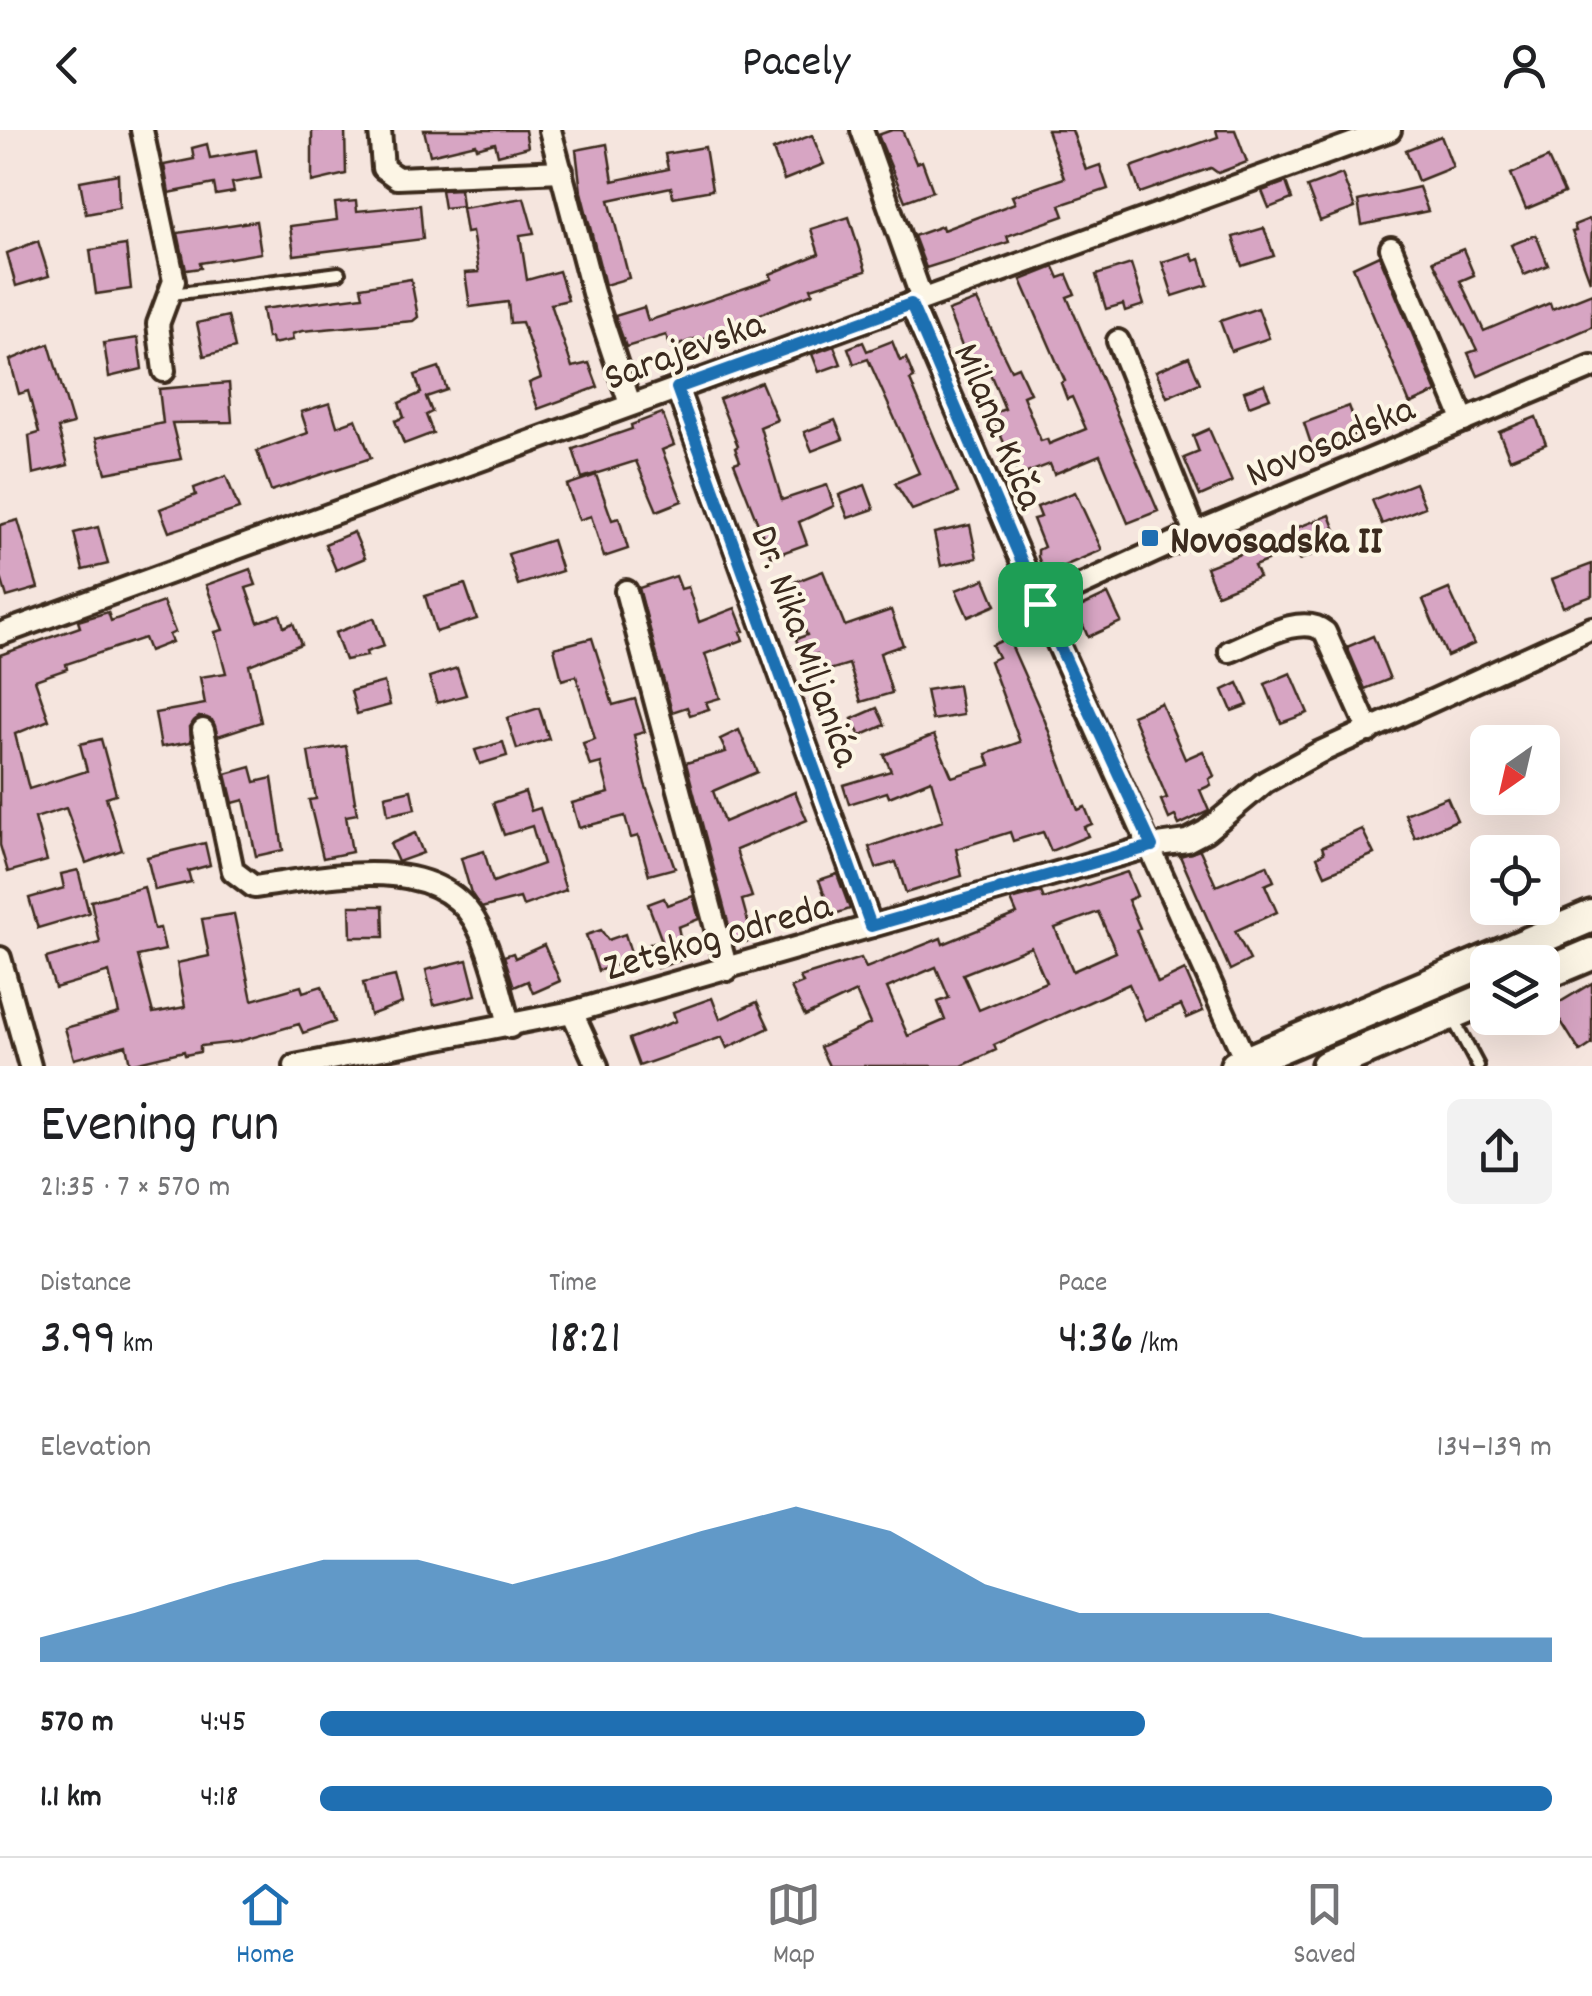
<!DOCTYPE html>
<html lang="en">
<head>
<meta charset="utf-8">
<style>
  :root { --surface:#fff; --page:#f2f2f2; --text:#202124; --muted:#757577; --line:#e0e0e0; --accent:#1f6fb2 }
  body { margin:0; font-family:Dekko,sans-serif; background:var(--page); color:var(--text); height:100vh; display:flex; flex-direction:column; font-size:38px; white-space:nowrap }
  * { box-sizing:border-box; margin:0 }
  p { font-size:32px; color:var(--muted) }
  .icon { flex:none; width:55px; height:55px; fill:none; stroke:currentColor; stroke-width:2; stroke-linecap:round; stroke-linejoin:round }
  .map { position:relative; height:936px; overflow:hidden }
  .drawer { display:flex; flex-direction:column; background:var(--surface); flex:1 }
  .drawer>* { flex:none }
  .needle { width:65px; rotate:214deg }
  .controls { position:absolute; left:1470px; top:595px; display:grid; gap:20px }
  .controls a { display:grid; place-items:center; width:90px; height:90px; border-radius:15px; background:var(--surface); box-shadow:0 10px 40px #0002; font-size:50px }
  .pin { position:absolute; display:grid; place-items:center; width:85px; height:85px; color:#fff; margin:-42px; border-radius:20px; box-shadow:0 5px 15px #0006 }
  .round { display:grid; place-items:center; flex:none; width:105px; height:105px; border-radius:15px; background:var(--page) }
  .summary { display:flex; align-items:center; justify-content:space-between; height:170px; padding:0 40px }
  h1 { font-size:55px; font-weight:600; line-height:75px }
  .metrics { display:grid; grid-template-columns:repeat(3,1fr); gap:15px; height:170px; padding:10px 40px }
  .metrics div { display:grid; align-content:center }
  .metrics b { font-size:50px; font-weight:600 }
  .metrics small { font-size:28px; font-weight:400 }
  .metrics p { font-size:28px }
  .chart { height:280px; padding:20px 40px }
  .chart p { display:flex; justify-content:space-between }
  .chart svg { width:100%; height:180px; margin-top:10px; fill:var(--accent); opacity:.7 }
  ul { padding:0 40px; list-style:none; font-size:32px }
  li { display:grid; grid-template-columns:160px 120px 1fr; align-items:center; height:75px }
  li i { height:25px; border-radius:12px; background:var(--accent) }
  header { display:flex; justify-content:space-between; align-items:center; height:130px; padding:0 40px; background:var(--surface); font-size:45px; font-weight:600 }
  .menu { display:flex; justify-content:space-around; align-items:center; height:140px; border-top:2px solid var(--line); background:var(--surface); font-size:28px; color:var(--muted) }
  .menu a { display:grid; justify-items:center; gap:5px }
  .menu .selected { color:var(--accent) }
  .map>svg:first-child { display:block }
  .building { fill:#d7a5c3; stroke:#3b2a1e; stroke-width:2.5; fill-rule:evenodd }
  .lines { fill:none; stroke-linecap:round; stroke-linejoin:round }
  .lane-casing { stroke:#3b2a1e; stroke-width:18 }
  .street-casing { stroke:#3b2a1e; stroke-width:28 }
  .primary-casing { stroke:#3b2a1e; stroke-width:38 }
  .lane { stroke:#fcf5e5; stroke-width:10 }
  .street { stroke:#fcf5e5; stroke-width:20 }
  .primary { stroke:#fcf5e5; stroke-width:30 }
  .route-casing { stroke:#fff; stroke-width:20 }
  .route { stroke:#1f6fb2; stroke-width:12 }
  .poi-dot { fill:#1f6fb2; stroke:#fcf5e5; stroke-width:4 }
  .labels { text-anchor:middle; stroke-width:8; stroke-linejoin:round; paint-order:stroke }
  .street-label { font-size:40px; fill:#3b2a1e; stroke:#fcf5e5 }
  .poi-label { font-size:40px; font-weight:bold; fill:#3b2a1e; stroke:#fcf5e5; text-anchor:start }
</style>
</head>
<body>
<header><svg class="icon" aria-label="back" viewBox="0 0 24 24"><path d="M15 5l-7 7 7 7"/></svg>Pacely<svg class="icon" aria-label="person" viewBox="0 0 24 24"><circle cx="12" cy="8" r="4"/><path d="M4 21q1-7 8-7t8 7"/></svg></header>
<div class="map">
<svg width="1592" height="936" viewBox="0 0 1592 936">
  <rect width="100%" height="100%" fill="#f5e5de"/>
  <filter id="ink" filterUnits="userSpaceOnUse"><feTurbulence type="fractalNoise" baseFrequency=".01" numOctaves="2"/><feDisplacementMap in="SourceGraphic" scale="20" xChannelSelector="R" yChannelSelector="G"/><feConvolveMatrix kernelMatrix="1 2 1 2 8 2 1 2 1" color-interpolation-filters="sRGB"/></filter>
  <g filter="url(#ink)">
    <g class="building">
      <polygon points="312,0 345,0 346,44 312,52"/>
      <polygon points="424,0 525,0 528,17 498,25 495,13 477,18 476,14 430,25"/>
      <polygon points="892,0 902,0 916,33 922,31 933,61 905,71 878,5"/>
      <polygon points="1047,0 1072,0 1086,40 1100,35 1108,59 1060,75 1064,86 1007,106 1009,112 926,138 914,106 942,96 943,100 1015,73 1012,66 1064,48"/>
      <polygon points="1216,0 1235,0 1247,32 1218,43 1211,38 1140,63 1131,37 1218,7"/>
      <polygon points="812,5 824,34 784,50 773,20"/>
      <polygon points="1441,6 1453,37 1418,51 1406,20"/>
      <polygon points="207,14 210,28 256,20 261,48 232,53 234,62 216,65 214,54 169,63 164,35 194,29 192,18"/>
      <polygon points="607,14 613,51 668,39 665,24 705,17 712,60 673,67 671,57 609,70 629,148 605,155 581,62 576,20"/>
      <polygon points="1548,28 1564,63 1526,79 1511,44"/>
      <polygon points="118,44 119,78 86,84 80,51"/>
      <polygon points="1342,44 1355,78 1320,91 1307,57"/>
      <polygon points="1286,52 1292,69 1269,78 1262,61"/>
      <polygon points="1419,57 1428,81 1362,95 1358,71"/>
      <polygon points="460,59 462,76 444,78 441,60"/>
      <polygon points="524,68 534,103 520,105 527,150 559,141 568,170 551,174 572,237 589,233 598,257 538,279 529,253 541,248 522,192 510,193 508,172 470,177 465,143 479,142 472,102 466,103 462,78"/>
      <polygon points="356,71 357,81 420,75 423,109 294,125 290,96 337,90 335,73"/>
      <polygon points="849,87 866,141 811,158 813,163 758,185 747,190 749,194 696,212 695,209 671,218 666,205 626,217 615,186 644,177 648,191 772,149 770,144 819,124 811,99"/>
      <polygon points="1589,89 1592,95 1590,151 1572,102 1576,101 1574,95"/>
      <polygon points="256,91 261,123 200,133 201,138 186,140 178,103"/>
      <polygon points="1264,98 1274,126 1242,136 1233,107"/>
      <polygon points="1536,105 1548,135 1524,145 1511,115"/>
      <polygon points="38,111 49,146 16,156 7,123"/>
      <polygon points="126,115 131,159 96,164 90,120"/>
      <polygon points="1463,119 1474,145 1460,151 1484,201 1550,173 1552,179 1592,163 1592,197 1478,246 1468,223 1477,220 1433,131"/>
      <polygon points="1191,123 1194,131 1200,129 1208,155 1173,166 1162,132"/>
      <polygon points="1379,125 1437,262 1410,274 1353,137"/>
      <polygon points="1131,134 1144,175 1125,181 1123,174 1106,179 1096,145"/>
      <polygon points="1054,137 1059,148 1067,145 1075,164 1067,167 1158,381 1128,393 1100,325 1054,344 1050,334 1019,346 991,284 1005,279 989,241 974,247 948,181 977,170 1011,240 1018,237 1030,263 1023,266 1041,311 1047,309 1049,314 1086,299 1072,267 1067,269 1061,253 1065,251 1021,150"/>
      <polygon points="411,149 418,187 413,191 302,201 292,204 293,210 272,214 271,208 267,208 262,179 363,166 361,157"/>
      <polygon points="1258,178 1269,208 1231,221 1220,191"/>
      <polygon points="228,186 235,218 204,226 197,193"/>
      <polygon points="138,208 142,239 109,247 104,213"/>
      <polygon points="892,211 900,231 906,228 914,248 910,250 958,363 912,380 895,353 919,343 868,229 854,234 848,218 863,212 867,221"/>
      <polygon points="49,214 73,294 58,298 68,335 33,344 29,306 39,303 28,261 19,264 10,230"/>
      <polygon points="834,216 841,234 819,242 812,224"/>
      <polygon points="1189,227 1200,253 1167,267 1156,241"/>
      <polygon points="439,237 447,260 426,267 432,282 426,285 433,303 404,314 395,291 404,287 399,273 421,263 415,245"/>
      <polygon points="761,252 777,290 760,297 782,370 827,355 834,376 799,392 807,414 771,427 734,333 740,331 735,318 738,316 719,269"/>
      <polygon points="229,253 232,292 172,293 181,329 106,343 96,308 163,293 159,259"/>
      <polygon points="1264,254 1270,268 1249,276 1244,261"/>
      <polygon points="330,273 337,296 356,289 371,328 271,361 257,321 308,303 301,282"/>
      <polygon points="1349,276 1359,303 1313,320 1304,293"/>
      <polygon points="662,283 674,315 662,320 682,371 657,381 636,331 582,348 573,319 632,299 631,295"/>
      <polygon points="1536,287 1546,314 1510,329 1499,302"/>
      <polygon points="835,290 843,309 812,321 804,302"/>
      <polygon points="1209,299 1232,352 1200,366 1184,328 1199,322 1193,306"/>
      <polygon points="596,345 612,390 619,388 628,419 604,427 591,386 579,390 567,355"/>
      <polygon points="226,346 239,379 169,402 160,379 196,365 194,358"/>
      <polygon points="1415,353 1425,377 1382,394 1372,370"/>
      <polygon points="865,355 874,379 848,388 839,365"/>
      <polygon points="1075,362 1102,420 1045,444 1038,427 1038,420 1044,417 1033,389 1041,387 1037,377"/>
      <polygon points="1330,385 1341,413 1299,430 1288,401"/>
      <polygon points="18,390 38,458 7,467 0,444 0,395"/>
      <polygon points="970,395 977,428 941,436 934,403"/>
      <polygon points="98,397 108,434 83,440 74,403"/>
      <polygon points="354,402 365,428 336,440 325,414"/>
      <polygon points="552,410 562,441 518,455 508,424"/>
      <polygon points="1261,416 1267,431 1254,436 1259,447 1217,464 1206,437"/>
      <polygon points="1592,434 1592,466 1563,477 1552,449"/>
      <polygon points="250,439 256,455 246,458 258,492 280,484 284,497 293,493 301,514 249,535 261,592 218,606 212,590 199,587 190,597 191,612 161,617 155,583 205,574 200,547 226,543 215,502 223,500 206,455"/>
      <polygon points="823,441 845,496 891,480 903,515 880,523 892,563 861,572 849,534 823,542 817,524 803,529 796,509 807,505 787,455"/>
      <polygon points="676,446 681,459 688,457 699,492 735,478 744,501 740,502 743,510 705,524 720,568 706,572 709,579 690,585 687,577 672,582 639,458"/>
      <polygon points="985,449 996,475 968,487 956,460"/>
      <polygon points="465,454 477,489 436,502 425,466"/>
      <polygon points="1449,459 1474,514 1447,526 1423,470"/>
      <polygon points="1108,464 1121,492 1088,507 1076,479"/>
      <polygon points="163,472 175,502 169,505 172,512 149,521 144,508 66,534 67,539 35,550 49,590 15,604 29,659 87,641 80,614 101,609 116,664 106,667 122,720 86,733 66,678 35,688 47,731 8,742 0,715 0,525 80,497 78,491 108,482 111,491"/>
      <polygon points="374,488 384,516 366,522 367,526 345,530 335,503"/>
      <polygon points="1373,506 1390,549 1365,559 1347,517"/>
      <polygon points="592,508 613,575 635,569 645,602 634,605 645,654 675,738 649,745 638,706 631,708 625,686 579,698 572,673 609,663 601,633 590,636 583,613 595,609 576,546 562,550 554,518"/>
      <polygon points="1008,508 1045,591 1078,680 1085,677 1092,694 1084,697 1088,706 1051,721 1043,702 1013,711 1010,702 956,719 962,746 906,763 896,732 876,738 869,717 943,691 931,650 889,667 887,662 849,674 843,655 891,641 884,625 934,605 952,647 990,635 986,624 1020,612 990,531 998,527 992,515"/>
      <polygon points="457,538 466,565 437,573 429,547"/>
      <polygon points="1291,543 1308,583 1281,593 1265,554"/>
      <polygon points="384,552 390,575 357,584 351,561"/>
      <polygon points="1238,553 1248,575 1232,581 1223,560"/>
      <polygon points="958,555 963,585 932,590 926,560"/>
      <polygon points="1161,573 1185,629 1203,621 1214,646 1209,649 1211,655 1200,660 1209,681 1179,695 1175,686 1169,689 1161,670 1167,668 1132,585"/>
      <polygon points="539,578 549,609 517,619 507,588"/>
      <polygon points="877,578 885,595 860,606 852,589"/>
      <polygon points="739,600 757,642 713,661 724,692 795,662 807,690 736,720 752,767 742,770 753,810 734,815 686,633 726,622 720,609"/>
      <polygon points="503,612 507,626 480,634 475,620"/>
      <polygon points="346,616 357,684 346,686 352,722 323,728 309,670 316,669 308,622"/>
      <polygon points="251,637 255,652 272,648 283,720 256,726 244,670 233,673 226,644"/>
      <polygon points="411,660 415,679 388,685 385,666"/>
      <polygon points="525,662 531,681 540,678 566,760 523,776 520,768 481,778 471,763 461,728 484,721 493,752 543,734 532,696 504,705 493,673"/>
      <polygon points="1447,667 1457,690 1415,708 1405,684"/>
      <polygon points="1362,699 1374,724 1325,745 1317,727 1324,723 1322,717"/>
      <polygon points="415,703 423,723 398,732 390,714"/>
      <polygon points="205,713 210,735 188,741 191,752 155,760 147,727"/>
      <polygon points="1200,720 1216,756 1267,735 1274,751 1265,755 1277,782 1235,801 1250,830 1230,840 1180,726"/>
      <polygon points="78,740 89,783 38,798 29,768 64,758 61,744"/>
      <path d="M1127,742L1137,766L1128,770L1140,798L1136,800L1158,853L1185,840L1203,881L1187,888L1181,875L1145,890L1129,854L994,915L996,920L962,936H829L820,917L870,894L856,862L805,886L791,858L803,853L800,847L861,828L866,838L941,808L943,814L1017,784L1011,770L1041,762L1044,769ZM1098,782L1116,822L1073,841L1055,798ZM1031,817L1046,852L979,880L963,844ZM936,837L949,868L938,872L945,890L908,906L887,858Z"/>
      <polygon points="837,744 850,779 832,785 819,750"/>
      <polygon points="144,757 154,799 160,798 165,820 138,826 153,883 185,877 177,833 209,826 202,789 234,784 252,870 301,856 303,862 322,856 335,892 303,903 299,894 237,912 200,916 200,922 185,925 184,921 130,934 126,915 74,929 65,898 119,883 109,842 55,858 46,828 100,813 91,771"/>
      <polygon points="693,766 699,789 678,797 685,829 657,838 650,814 662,811 648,774 664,768 667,775"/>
      <polygon points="350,776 383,776 384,807 351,807"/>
      <polygon points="601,800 608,810 625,804 633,829 598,841 586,805"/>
      <polygon points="544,815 560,851 533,863 528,851 514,857 504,826 513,823 515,828"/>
      <polygon points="467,830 476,865 434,875 426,840"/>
      <polygon points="395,846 402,873 370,885 363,853"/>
      <polygon points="1592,853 1592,914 1580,922 1552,877"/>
      <polygon points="712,868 720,889 757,872 769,898 727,918 722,907 639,936 629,909 676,891 673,882"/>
    </g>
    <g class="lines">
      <defs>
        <g id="lane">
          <polyline points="172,164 339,143"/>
          <polyline points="1453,889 1478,936"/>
        </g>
        <g id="street">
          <polyline points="142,0 174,151 158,194 164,241"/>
          <polyline points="380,0 383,38 397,48 562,41"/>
          <polyline points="550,0 593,163 630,274"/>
          <polyline points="862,0 922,169"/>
          <polyline points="1391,118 1464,291"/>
          <polyline points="911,173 1040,474 1248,936"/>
          <polyline points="1118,211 1195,403"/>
          <polyline points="677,258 871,796"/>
          <polyline points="626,461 727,840"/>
          <polyline points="1040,474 1195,403 1592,237"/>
          <polyline points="0,504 1390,0"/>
          <path d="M1230,521C1256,511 1302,482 1325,502L1369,601"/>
          <path d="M203,600L233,741L254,757C324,748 443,717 480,801C494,831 501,866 510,897"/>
          <polyline points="0,828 30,936"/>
          <polyline points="572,882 597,936"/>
          <polyline points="295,936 572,882 1151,716 1187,711 1206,701 1265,652 1318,623 1592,498"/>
        </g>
        <g id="primary">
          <polyline points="1542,845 1592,824"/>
          <polyline points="1236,936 1592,786"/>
          <polyline points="1327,936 1488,868"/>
        </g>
      </defs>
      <use href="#lane" class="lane-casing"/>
      <use href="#street" class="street-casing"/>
      <use href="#primary" class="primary-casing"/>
      <use href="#lane" class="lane"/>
      <use href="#street" class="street"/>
      <use href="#primary" class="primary"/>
    </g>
  </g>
  <g class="lines" filter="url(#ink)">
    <defs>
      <polygon id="route" points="911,174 1040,474 1152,716 871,796 677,258"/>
    </defs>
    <use href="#route" class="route-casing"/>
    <use href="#route" class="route"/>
  </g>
  <rect class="poi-dot" x="1140" y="398" width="20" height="20" rx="5"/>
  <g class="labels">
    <g class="street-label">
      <text transform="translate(683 218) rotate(-20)" y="14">Sarajevska</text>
      <text transform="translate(1001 295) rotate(67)" y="14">Milana Kuča</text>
      <text transform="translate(1329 309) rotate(-23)" y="14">Novosadska</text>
      <text transform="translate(808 515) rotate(70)" y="14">Dr. Nika Miljanića</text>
      <text transform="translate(717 804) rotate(-16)" y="14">Zetskog odreda</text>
    </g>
    <g class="poi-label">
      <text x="1170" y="422">Novosadska II</text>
    </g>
  </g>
</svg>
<div class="controls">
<a><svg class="needle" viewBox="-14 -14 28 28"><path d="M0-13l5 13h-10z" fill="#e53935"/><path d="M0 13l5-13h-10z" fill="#757577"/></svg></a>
<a><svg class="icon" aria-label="locate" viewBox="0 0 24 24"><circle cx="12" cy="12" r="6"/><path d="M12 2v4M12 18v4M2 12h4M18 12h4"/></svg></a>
<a><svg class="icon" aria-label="layers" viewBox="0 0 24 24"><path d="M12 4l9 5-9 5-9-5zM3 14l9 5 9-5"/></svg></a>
</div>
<div class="pin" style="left:1040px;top:474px;background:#1e9e55"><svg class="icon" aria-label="arrive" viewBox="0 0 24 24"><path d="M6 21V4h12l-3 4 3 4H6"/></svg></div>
</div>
<section class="drawer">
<div class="summary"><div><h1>Evening run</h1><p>21:35 · 7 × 570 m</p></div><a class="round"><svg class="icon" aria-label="share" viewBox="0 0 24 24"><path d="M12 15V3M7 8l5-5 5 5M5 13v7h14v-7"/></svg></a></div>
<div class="metrics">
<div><p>Distance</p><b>3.99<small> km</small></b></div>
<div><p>Time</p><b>18:21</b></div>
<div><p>Pace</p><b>4:36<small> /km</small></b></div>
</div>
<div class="chart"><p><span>Elevation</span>134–139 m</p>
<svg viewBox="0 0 160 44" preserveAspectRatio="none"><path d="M0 44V38L10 32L20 25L30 19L40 19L50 25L60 19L70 12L80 6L90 12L100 25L110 32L120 32L130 32L140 38L150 38L160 38V44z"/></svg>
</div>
<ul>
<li><b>570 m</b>4:45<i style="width:67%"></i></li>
<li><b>1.1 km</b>4:18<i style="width:100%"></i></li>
</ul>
</section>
<nav class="menu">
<a class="selected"><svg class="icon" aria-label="home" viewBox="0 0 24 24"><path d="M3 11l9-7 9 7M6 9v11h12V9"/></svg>Home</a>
<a><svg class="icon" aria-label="map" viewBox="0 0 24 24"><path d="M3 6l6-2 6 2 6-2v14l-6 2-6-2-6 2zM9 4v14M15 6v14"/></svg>Map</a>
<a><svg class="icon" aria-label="saved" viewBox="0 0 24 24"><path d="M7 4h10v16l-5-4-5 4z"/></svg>Saved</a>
</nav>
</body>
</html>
